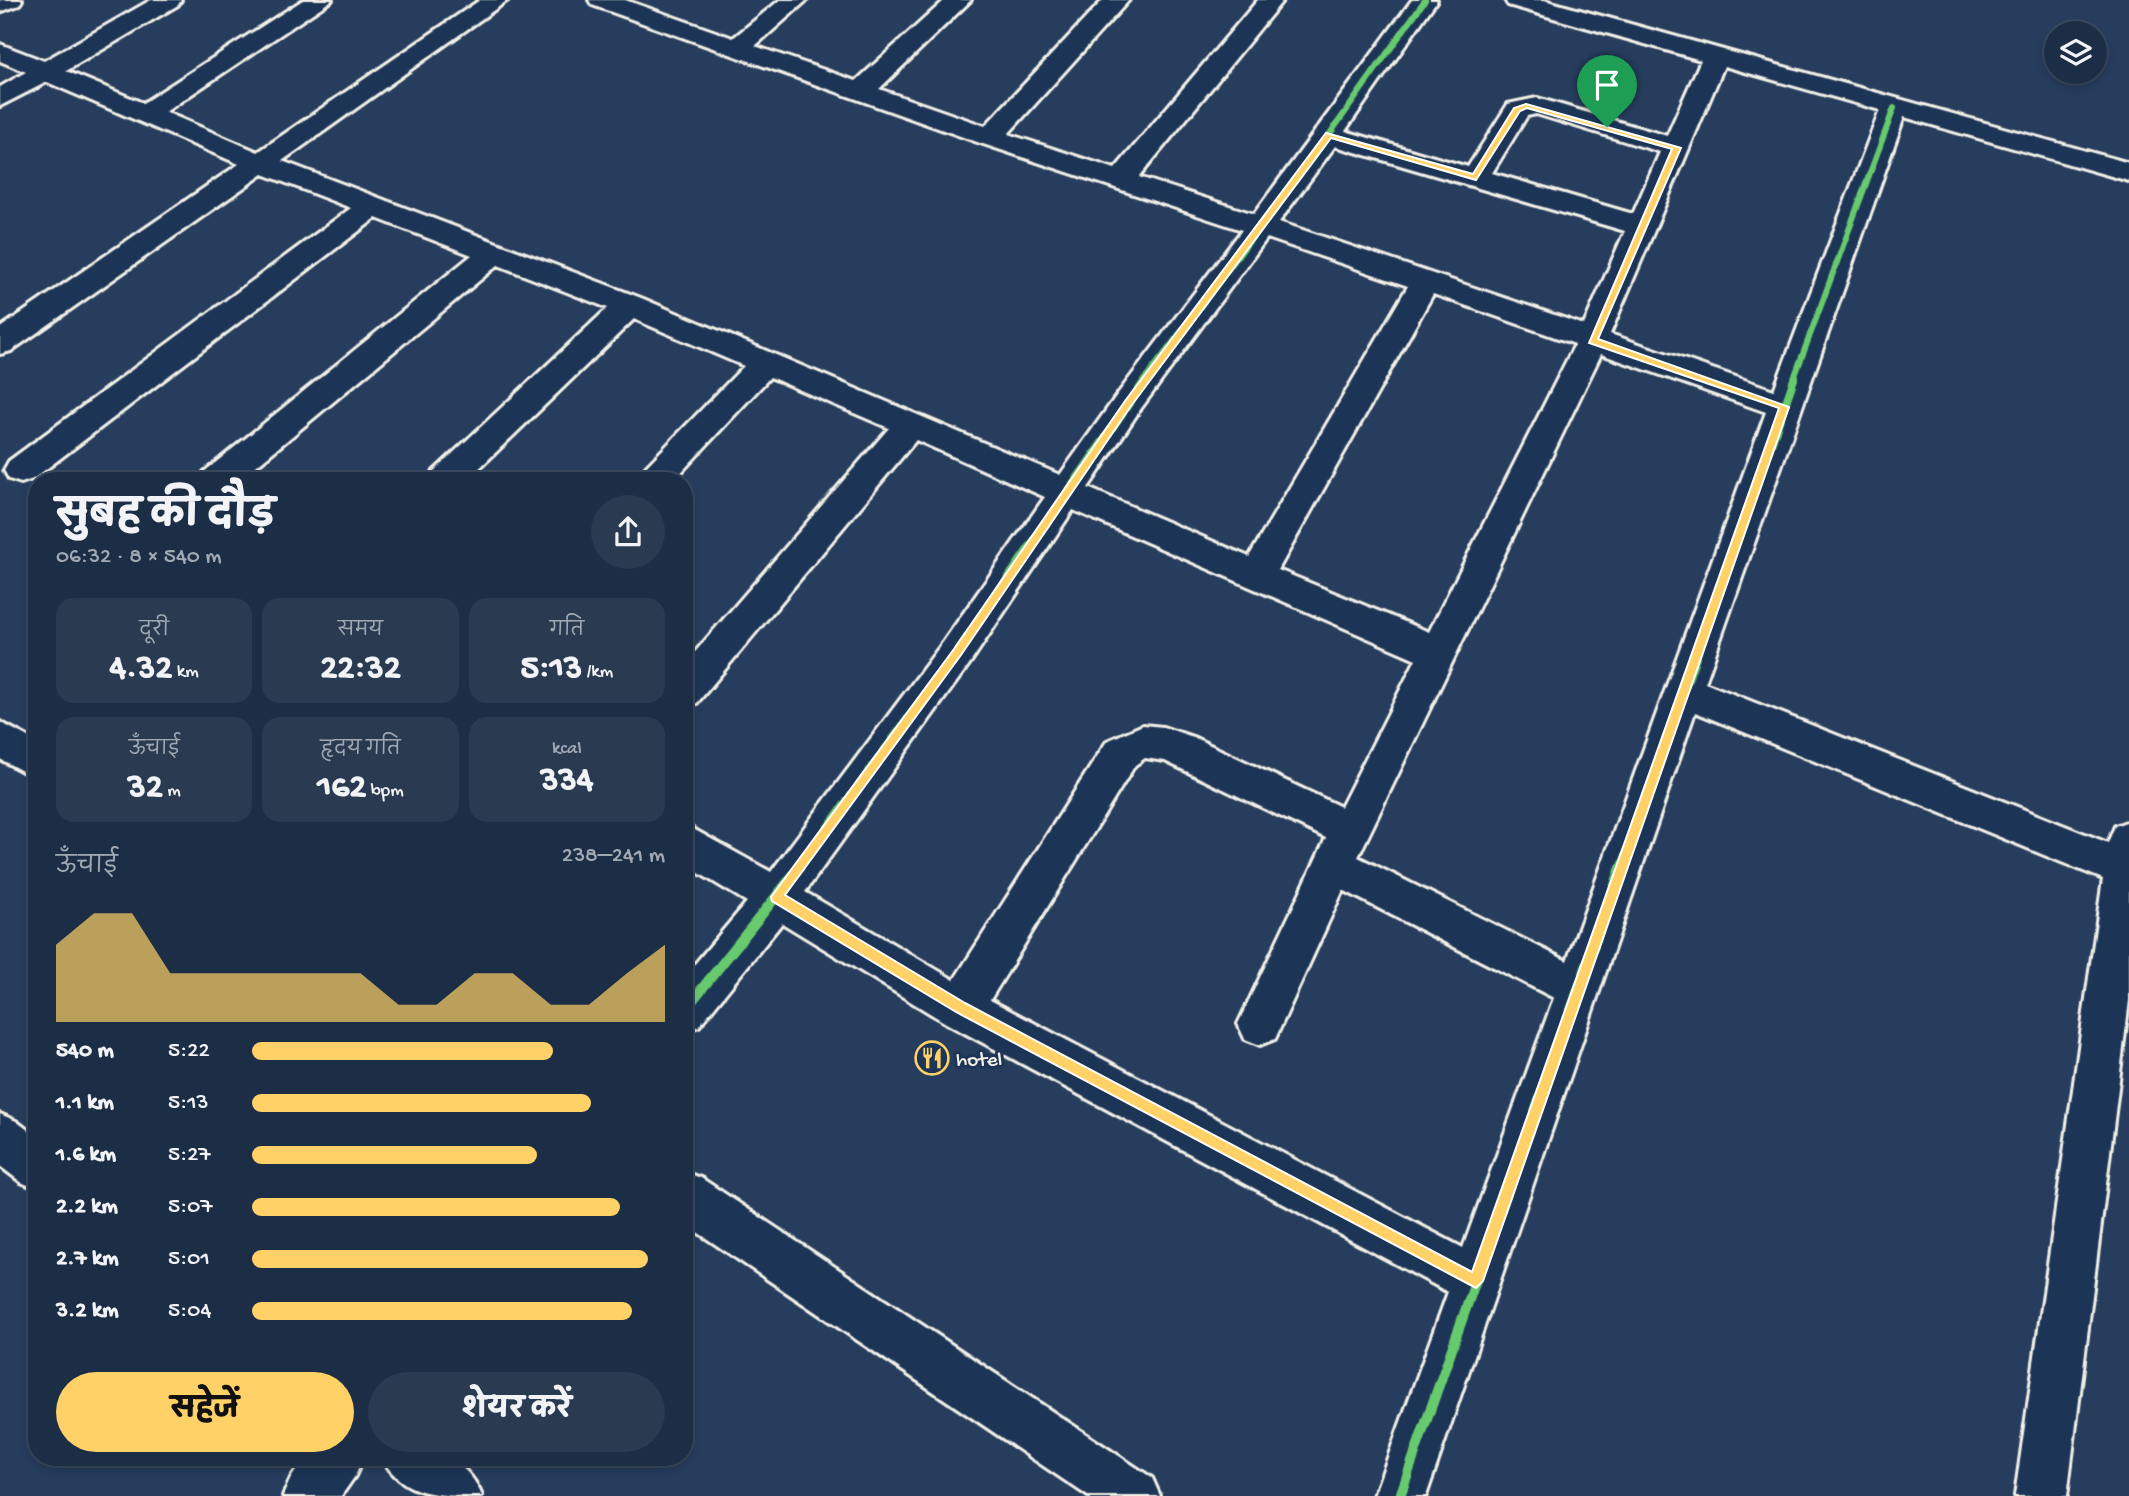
<!DOCTYPE html>
<html lang="hi">
<head>
<meta charset="utf-8">
<style>
  :root { --surface:#1c2e46; --page:#293a51; --text:#f1f3f6; --muted:#a0a8b3; --line:#3a4a5f; --accent:#ffd166 }
  body { margin:0; font-family:"Gochi Hand","Playpen Sans Deva",sans-serif; background:var(--page); color:var(--text); height:100vh; display:flex; flex-direction:column; font-size:26px; white-space:nowrap }
  * { box-sizing:border-box; margin:0 }
  p { font-size:23px; color:var(--muted) }
  .icon { flex:none; width:38px; height:38px; fill:none; stroke:currentColor; stroke-width:2; stroke-linecap:round; stroke-linejoin:round }
  .map { position:relative; flex:1; overflow:hidden }
  .drawer { position:absolute; left:28px; top:472px; width:665px; height:994px; display:flex; flex-direction:column; background:var(--surface); border-radius:28px; box-shadow:0 4px 10px #0003,0 0 0 2px var(--line) }
  .drawer>* { flex:none }
  .controls { position:absolute; left:2044px; top:21px; display:grid; gap:14px }
  .controls a { display:grid; place-items:center; width:63px; height:63px; border-radius:50%; background:var(--surface); box-shadow:0 4px 10px #0003,0 0 0 2px var(--line); font-size:35px }
  .pin { position:absolute; display:grid; place-items:center; width:60px; height:60px; color:#fff; margin:-72px -30px; border-radius:50% 50% 50% 0; rotate:-45deg; box-shadow:0 0 7px #0007 }
  .pin .icon { rotate:45deg }
  .round { display:grid; place-items:center; flex:none; width:74px; height:74px; border-radius:37px; background:var(--page) }
  .overview { display:flex; align-items:center; justify-content:space-between; height:119px; padding:0 28px }
  h1 { font-size:38px; font-weight:800; line-height:52px }
  .stats { display:grid; grid-template-columns:repeat(3,1fr); gap:10px; height:119px; padding:7px 28px }
  .stats div { display:grid; align-content:center; border-radius:18px; background:var(--page); text-align:center }
  .stats b { font-size:35px; font-weight:800 }
  .stats small { font-size:19px; font-weight:400 }
  .stats p { font-size:19px }
  .chart { height:196px; padding:14px 28px }
  .chart p { display:flex; justify-content:space-between }
  .chart svg { width:100%; height:126px; margin-top:7px; fill:var(--accent); opacity:.7 }
  .action { display:flex; gap:14px; margin-top:auto; padding:14px 28px }
  .action a { flex:1; height:80px; border-radius:42px; background:var(--accent); color:#111; font-size:28px; font-weight:800; line-height:80px; text-align:center }
  .action a+a { background:var(--page); color:var(--text) }
  ul { padding:0 28px; list-style:none; font-size:23px }
  li { display:grid; grid-template-columns:112px 84px 1fr; align-items:center; height:52px }
  li i { height:18px; border-radius:9px; background:var(--accent) }
  .map>svg:first-child { display:block }
  .lines { fill:none; stroke-linecap:round; stroke-linejoin:round }
  .minor-casing { stroke:#f4f1e8; stroke-width:6 }
  .minor { fill:#1d3557; fill-rule:evenodd }
  .cycleway-far2-casing { stroke:#1d3557; stroke-width:10 }
  .cycleway-far1-casing { stroke:#1d3557; stroke-width:12 }
  .cycleway-casing { stroke:#1d3557; stroke-width:15 }
  .cycleway-far2 { stroke:#67ca6e; stroke-width:6 }
  .cycleway-far1 { stroke:#67ca6e; stroke-width:8 }
  .cycleway { stroke:#67ca6e; stroke-width:10 }
  .route { fill:#ffd166; stroke:#fff; stroke-width:2; fill-rule:evenodd }
  .labels { text-anchor:middle; stroke-width:6; stroke-linejoin:round; paint-order:stroke }
  .poi-label { font-size:21px; fill:#f4f1e8; stroke:#1d3557; text-anchor:start }
</style>
</head>
<body>
<div class="map">
<svg width="2129" height="1496" viewBox="0 0 2129 1496">
  <rect width="100%" height="100%" fill="#263d5d"/>
  <filter id="ink" filterUnits="userSpaceOnUse"><feTurbulence type="fractalNoise" baseFrequency=".0143" numOctaves="2"/><feDisplacementMap in="SourceGraphic" scale="14" xChannelSelector="R" yChannelSelector="G"/><feConvolveMatrix kernelMatrix="1 2 1 2 8 2 1 2 1" color-interpolation-filters="sRGB"/></filter>
  <g filter="url(#ink)">
    <g class="lines">
      <defs>
        <g id="minor">
          <polygon points="0,0 22,0 19,5 0,12"/>
          <path d="M151,0H181L178,5L66,71L143,103L303,0H332L165,112L258,152L480,0H508L282,161L641,298L1060,475L1117,395L1242,230L980,143L592,5L589,0H625L733,38L780,0H807L755,46L856,81L945,0H971L879,89L985,126L1103,0H1129L1008,134L1115,169L1258,0H1283L1139,177L1254,214L1412,0H1437L1345,131L1468,167L1508,104L1537,98L1667,136L1701,60L1508,5L1505,0H1544L2129,163V181L1904,117L1705,683L2108,843L2115,826L2129,821V1000L2067,1496H2015L2103,879L1695,712L1426,1496H1374L1448,1292L946,1023L782,923L699,1026L684,1032V977L747,902L684,864V824L771,872L944,641L1045,497L916,440L697,703L684,708V665L889,428L770,377L673,481H636L641,472L744,366L634,319L466,481H428L433,472L608,308L498,265L238,481H199L204,472L472,255L376,218L33,479L21,483L9,479L4,470L9,461L351,208L263,174L11,351L0,354V328L239,164L47,82L0,106V87L26,72L0,61V44L44,61ZM1724,66L1880,110L1774,390L1610,334ZM1536,114L1660,152L1633,214L1492,173L1527,116ZM1335,146L1625,231L1584,325L1279,222ZM1267,238L1408,286L1249,557L1088,488L1139,411ZM1433,294L1575,344L1429,632L1278,570ZM1601,354L1766,412L1567,961L1358,857ZM1073,510L1416,659L1341,807L1193,737L1163,727L1143,725L1107,741L954,980L805,892L970,663ZM1145,758L1165,761L1326,838L1238,1024L1245,1039L1260,1045L1275,1039L1343,890L1554,998L1463,1248L990,1000L1135,765Z"/>
          <polygon points="0,722 37,742 37,779 0,759"/>
          <polygon points="0,1114 16,1121 37,1137 37,1189 21,1182 0,1166"/>
          <polygon points="684,1172 701,1178 1152,1478 1160,1496 1088,1496 684,1223"/>
          <polygon points="305,1458 363,1458 355,1476 341,1496 283,1496 291,1478"/>
          <path d="M382,1458C427,1456 462,1448 482,1496C436,1496 403,1496 382,1458Z"/>
        </g>
      </defs>
      <use href="#minor" class="minor-casing"/>
      <use href="#minor" class="minor"/>
      <defs>
        <g id="cycleway-far2">
          <polyline points="1144,381 1329,135 1425,0"/>
          <polyline points="1793,381 1894,108"/>
        </g>
        <g id="cycleway-far1">
          <polyline points="797,869 957,652 1146,379"/>
          <polyline points="1621,869 1794,379"/>
        </g>
        <g id="cycleway">
          <polyline points="684,1011 799,868"/>
          <polyline points="1400,1496 1621,868"/>
        </g>
      </defs>
      <use href="#cycleway-far2" class="cycleway-far2-casing"/>
      <use href="#cycleway-far1" class="cycleway-far1-casing"/>
      <use href="#cycleway" class="cycleway-casing"/>
      <use href="#cycleway-far2" class="cycleway-far2"/>
      <use href="#cycleway-far1" class="cycleway-far1"/>
      <use href="#cycleway" class="cycleway"/>
    </g>
  </g>
  <path class="route" d="M1526,104L1681,148L1598,339L1789,407L1483,1281L1476,1288L956,1012L772,901L771,897L954,649L1125,401L1326,133L1473,174L1514,108ZM1527,108L1672,149L1589,343L1779,408L1472,1272L965,1003L785,895L961,655L1131,406L1331,138L1476,180L1520,111Z"/>
  <defs>
    <symbol id="restaurant-ring" viewBox="-11 -11 22 22"><circle r="9.5" fill="#1d3557" stroke="#ffd166" stroke-width="1.5"/><path d="M-5-6h1v4h1v-4h1v4h1v-4h1v5L-1.5 .5V6h-2V.5L-5-1ZM5-6V6H3V1.5H1.5Q1.5-4 5-6Z" fill="#ffd166"/></symbol>
  </defs>
  <g fill-rule="evenodd">
    <use href="#restaurant-ring" x="913" y="1039" width="38" height="38"/>
  </g>
  <g class="labels">
    <g class="poi-label">
      <text x="956" y="1065">hotel</text>
    </g>
  </g>
</svg>
<div class="controls">
<a><svg class="icon" aria-label="layers" viewBox="0 0 24 24"><path d="M12 4l9 5-9 5-9-5zM3 14l9 5 9-5"/></svg></a>
</div>
<div class="pin" style="left:1607px;top:127px;background:#1e9e55"><svg class="icon" aria-label="arrive" viewBox="0 0 24 24"><path d="M6 21V4h12l-3 4 3 4H6"/></svg></div>
<section class="drawer">
<div class="overview"><div><h1>सुबह की दौड़</h1><p>06:32 · 8 × 540 m</p></div><a class="round"><svg class="icon" aria-label="share" viewBox="0 0 24 24"><path d="M12 15V3M7 8l5-5 5 5M5 13v7h14v-7"/></svg></a></div>
<div class="stats">
<div><p>दूरी</p><b>4.32<small> km</small></b></div>
<div><p>समय</p><b>22:32</b></div>
<div><p>गति</p><b>5:13<small> /km</small></b></div>
</div>
<div class="stats">
<div><p>ऊँचाई</p><b>32<small> m</small></b></div>
<div><p>हृदय गति</p><b>162<small> bpm</small></b></div>
<div><p>kcal</p><b>334</b></div>
</div>
<div class="chart"><p><span>ऊँचाई</span>238–241 m</p>
<svg viewBox="0 0 160 44" preserveAspectRatio="none"><path d="M0 44V17L10 6L20 6L30 27L40 27L50 27L60 27L70 27L80 27L90 38L100 38L110 27L120 27L130 38L140 38L150 27L160 17V44z"/></svg>
</div>
<ul>
<li><b>540 m</b>5:22<i style="width:73%"></i></li>
<li><b>1.1 km</b>5:13<i style="width:82%"></i></li>
<li><b>1.6 km</b>5:27<i style="width:69%"></i></li>
<li><b>2.2 km</b>5:07<i style="width:89%"></i></li>
<li><b>2.7 km</b>5:01<i style="width:96%"></i></li>
<li><b>3.2 km</b>5:04<i style="width:92%"></i></li>
</ul>
<div class="action"><a>सहेजें</a><a>शेयर करें</a></div>
</section>
</div>
</body>
</html>
